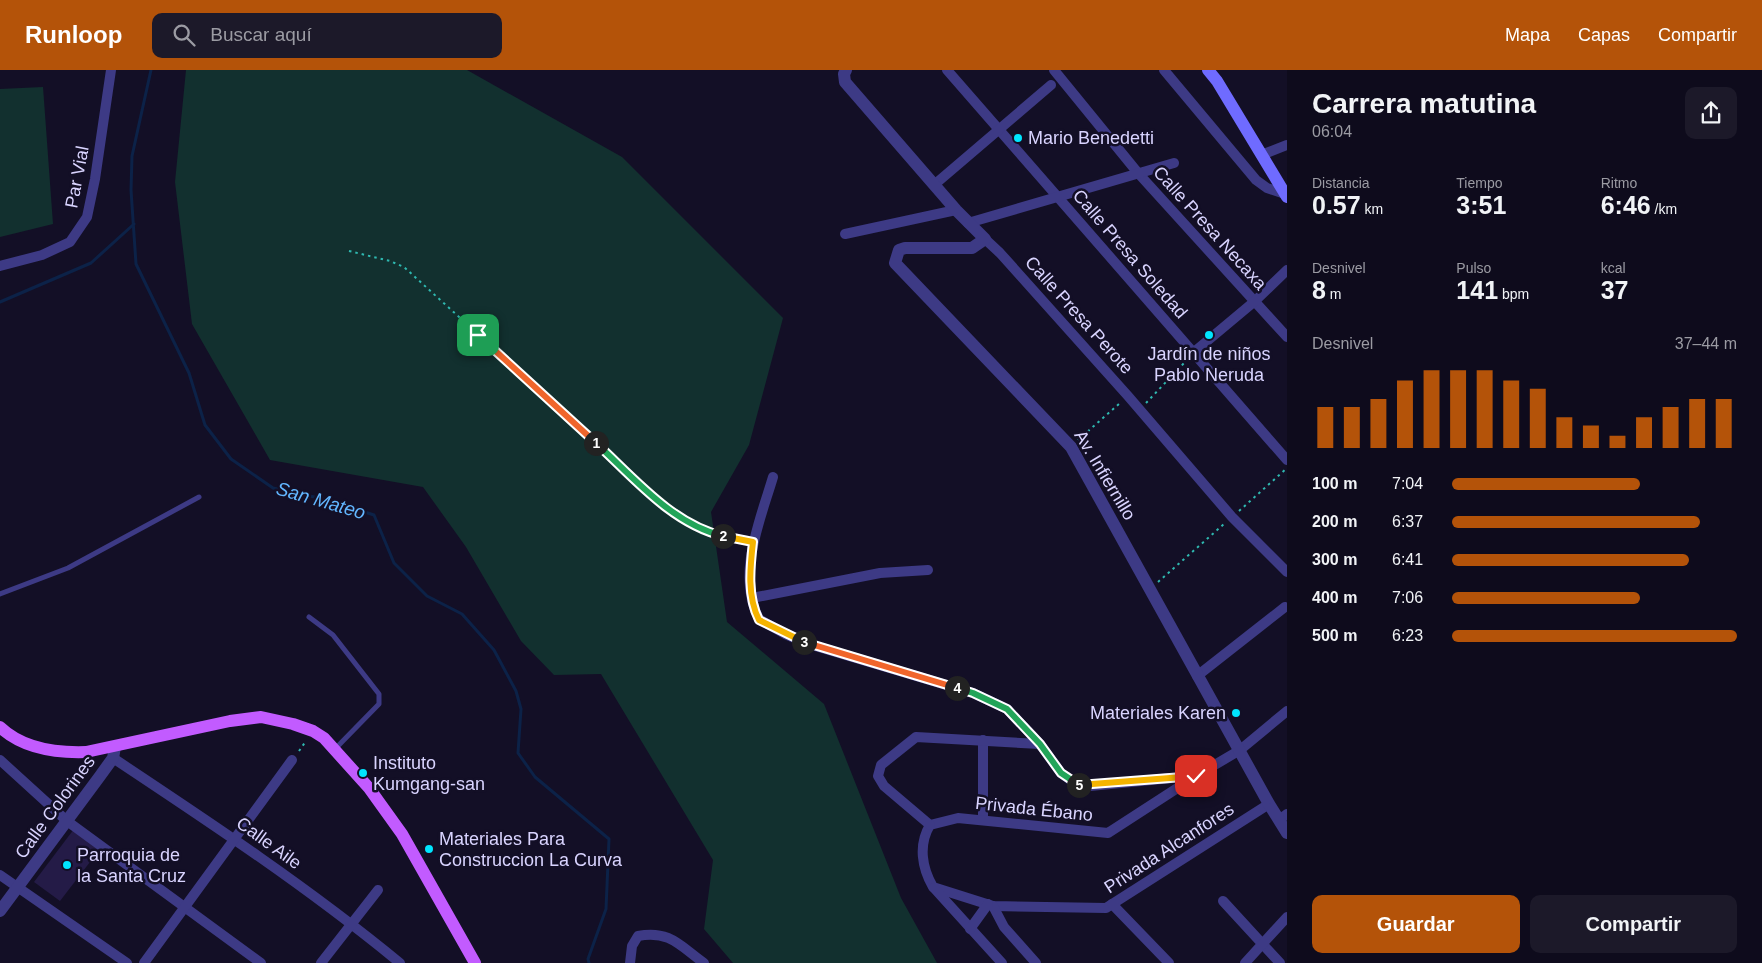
<!DOCTYPE html>
<html lang="es">
<head>
<meta charset="utf-8">
<style>
  :root { --surface:#0e0b1c; --page:#1c1929; --text:#f1f3f6; --muted:#9b9ba3; --accent:#b45309 }
  body { margin:0; font-family:Arial,sans-serif; background:var(--page); color:var(--text); height:100vh; display:flex; flex-direction:column; font-size:19px; white-space:nowrap }
  * { box-sizing:border-box; margin:0 }
  p { font-size:16px; color:var(--muted) }
  .icon { flex:none; width:28px; height:28px; fill:none; stroke:currentColor; stroke-width:2; stroke-linecap:round; stroke-linejoin:round }
  .map { position:relative; flex:1; overflow:hidden }
  .drawer { display:flex; flex-direction:column; background:var(--surface); width:475px }
  .drawer>* { flex:none }
  .pin { position:absolute; display:grid; place-items:center; width:42px; height:42px; color:#fff; margin:-21px; border-radius:10px; box-shadow:0 2px 8px #0006 }
  .km { position:absolute; width:25px; height:25px; margin:-12px; border-radius:50%; background:#222; color:#fff; font-size:14px; line-height:25px; text-align:center }
  .round { display:grid; place-items:center; flex:none; width:52px; height:52px; border-radius:10px; background:var(--page) }
  .headline { display:flex; align-items:center; justify-content:space-between; height:85px; padding:0 25px }
  h1 { font-size:28px; font-weight:700; line-height:38px }
  .metrics { display:grid; grid-template-columns:repeat(3,1fr); gap:8px; height:85px; padding:5px 25px }
  .metrics div { display:grid; align-content:center }
  .metrics b { font-size:25px; font-weight:700 }
  .metrics small { font-size:14px; font-weight:400 }
  .metrics p { font-size:14px }
  .chart { height:140px; padding:10px 25px }
  .chart p { display:flex; justify-content:space-between }
  .chart svg { width:100%; height:90px; margin-top:5px; stroke:var(--accent); stroke-width:6 }
  .action { display:flex; gap:10px; margin-top:auto; padding:10px 25px }
  .action a { flex:1; height:58px; border-radius:10px; background:var(--accent); color:#fff; font-size:20px; font-weight:700; line-height:58px; text-align:center }
  .action a+a { background:var(--page); color:var(--text) }
  ul { padding:0 25px; list-style:none; font-size:16px }
  li { display:grid; grid-template-columns:80px 60px 1fr; align-items:center; height:38px }
  li i { height:12px; border-radius:6px; background:var(--accent) }
  header { display:flex; align-items:center; gap:30px; box-sizing:border-box; height:70px; padding:0 25px; background:var(--accent); color:#fff }
  header strong { font-size:24px }
  nav { display:flex; gap:28px; margin-inline-start:auto; font-size:18px }
  .search { width:350px; height:45px; background:var(--page); display:flex; align-items:center; gap:12px; box-sizing:border-box; padding:0 18px; border-radius:10px; color:var(--muted); font-size:19px }
  main { display:flex; flex:1; min-height:0 }
  .map>svg:first-child { display:block }
  .green { fill:#12302f }
  .lines { fill:none; stroke-linecap:round; stroke-linejoin:round }
  .stream { stroke:#0c2248; stroke-width:3 }
  .building { fill:#241b47 }
  .path { stroke:#2fb8b0; stroke-width:2; stroke-dasharray:2.5 4; stroke-linecap:butt }
  .service { stroke:#3d3a85; stroke-width:5 }
  .minor { stroke:#3d3a85; stroke-width:10 }
  .tertiary { stroke:#3d3a85; stroke-width:12 }
  .secondary { stroke:#6f6bff; stroke-width:12 }
  .primary { stroke:#c25bff; stroke-width:12 }
  .split-1-casing { stroke:#fff; stroke-width:10 }
  .split-2-casing { stroke:#fff; stroke-width:10 }
  .split-3-casing { stroke:#fff; stroke-width:10 }
  .split-4-casing { stroke:#fff; stroke-width:10 }
  .split-5-casing { stroke:#fff; stroke-width:10 }
  .split-6-casing { stroke:#fff; stroke-width:10 }
  .split-1 { stroke:#f0652b; stroke-width:6 }
  .split-2 { stroke:#22a559; stroke-width:6 }
  .split-3 { stroke:#f5b400; stroke-width:6 }
  .split-4 { stroke:#f0652b; stroke-width:6 }
  .split-5 { stroke:#22a559; stroke-width:6 }
  .split-6 { stroke:#f5b400; stroke-width:6 }
  .poi-dot { fill:#00e5ff; stroke:#130f26; stroke-width:2 }
  .labels { text-anchor:middle; stroke-width:5; stroke-linejoin:round; paint-order:stroke }
  .poi-label { font-size:18px; fill:#d9d4ff; stroke:#130f26; text-anchor:start }
  .street-label { font-size:18px; fill:#d9d4ff; stroke:#130f26 }
  .water-label { font-size:19px; font-style:italic; fill:#62b6ff; stroke:#130f26 }
</style>
</head>
<body>
<header>
<strong>Runloop</strong>
<div class="search"><svg class="icon" aria-label="search" viewBox="0 0 24 24"><circle cx="10" cy="10" r="6"/><path d="M15 15l6 6"/></svg>Buscar aquí</div>
<nav><a>Mapa</a><a>Capas</a><a>Compartir</a></nav>
</header>
<main>
<div class="map">
<svg width="1287" height="893" viewBox="0 0 1287 893">
  <rect width="100%" height="100%" fill="#130f26"/>
  <g class="green">
    <polygon points="186,0 467,0 622,87 783,248 749,375 711,442 727,552 824,634 901,828 937,893 733,893 704,859 713,790 601,604 554,605 521,571 466,477 423,417 270,390 192,254 175,112"/>
    <polygon points="43,17 53,154 0,167 0,19"/>
  </g>
  <g class="lines">
    <g class="stream">
      <polyline points="151,0 132,86 131,120 136,194 189,303 205,355 231,389 273,418 328,430 374,445 394,493 427,526 462,544 494,580 516,621 521,639 518,683 535,707 609,769 606,839 588,889 589,893"/>
      <polyline points="0,232 91,193 134,154"/>
    </g>
  </g>
  <polygon class="building" points="74,759 100,779 60,831 34,812"/>
  <g class="lines">
    <g class="path">
      <polyline points="349,181 390,191 404,197 677,445 702,461 743,470"/>
      <polyline points="1146,333 1186,291"/>
      <polyline points="1078,370 1120,333"/>
      <polyline points="1239,441 1286,399"/>
      <polyline points="1158,512 1224,454"/>
      <polyline points="299,681 306,671"/>
    </g>
    <g class="service">
      <polyline points="0,524 68,498 199,427"/>
      <polyline points="309,547 333,565 379,624 379,634 335,679"/>
    </g>
    <g class="minor">
      <polyline points="947,0 1287,390"/>
      <polyline points="1054,0 1138,103 1287,267"/>
      <polyline points="1164,0 1256,110 1267,118 1285,124"/>
      <polyline points="1261,85 1287,75"/>
      <polyline points="934,115 1051,15"/>
      <polyline points="968,153 1174,93"/>
      <polyline points="845,164 956,140"/>
      <polyline points="985,169 1000,183 1128,326 1232,447 1287,502"/>
      <polyline points="0,196 42,185 70,172 87,147 95,109 111,0"/>
      <polyline points="1194,282 1255,231 1287,200"/>
      <path d="M773,407C760,451 736,505 759,549L785,564L812,575L973,623L1007,639L1040,674L1061,703L1080,717L1192,706"/>
      <polyline points="752,528 880,503 928,500"/>
      <polyline points="1197,606 1285,537"/>
      <polyline points="983,670 983,750"/>
      <path d="M113,688C211,753 309,818 400,893"/>
      <polyline points="0,690 67,751 261,893"/>
      <path d="M1269,734L1106,838L993,836L933,817C922,798 918,775 930,755L958,748L1108,763L1196,706L1240,680L1287,641"/>
      <polyline points="1279,750 1287,744"/>
      <polyline points="930,755 884,716 878,706 881,695 916,667 1040,674"/>
      <polyline points="0,805 127,893"/>
      <polyline points="934,818 1002,893"/>
      <polyline points="1223,831 1280,893"/>
      <polyline points="1112,834 1169,893"/>
      <polyline points="993,836 1004,857 1036,893"/>
      <polyline points="970,859 988,834"/>
      <polyline points="144,893 292,690"/>
      <polyline points="321,893 378,820"/>
      <path d="M630,893L632,876L638,866C670,860 680,876 704,893"/>
      <polyline points="1245,893 1287,847"/>
    </g>
    <g class="tertiary">
      <polyline points="846,0 844,4 845,12 956,140 985,169 972,178 905,178 899,180 895,193 1071,377 1269,734 1287,763"/>
      <polyline points="0,841 100,706 113,688 115,677"/>
    </g>
    <polyline class="secondary" points="1208,0 1217,11 1287,127"/>
    <path class="primary" d="M0,657C23,679 56,683 86,682L230,651L261,647L293,654L313,661L324,668L369,718L402,764L475,893"/>
  </g>
  <g class="lines">
    <defs>
      <polyline id="split-1" points="478,265 596,373"/>
      <path id="split-2" d="M596,373C634,408 672,454 723,466"/>
      <path id="split-3" d="M723,466L753,472C750,498 747,526 759,550L804,572"/>
      <polyline id="split-4" points="804,572 957,618"/>
      <polyline id="split-5" points="957,618 973,623 1007,639 1040,674 1061,703 1079,715"/>
      <polyline id="split-6" points="1079,715 1196,706"/>
    </defs>
    <use href="#split-1" class="split-1-casing"/>
    <use href="#split-2" class="split-2-casing"/>
    <use href="#split-3" class="split-3-casing"/>
    <use href="#split-4" class="split-4-casing"/>
    <use href="#split-5" class="split-5-casing"/>
    <use href="#split-6" class="split-6-casing"/>
    <use href="#split-1" class="split-1"/>
    <use href="#split-2" class="split-2"/>
    <use href="#split-3" class="split-3"/>
    <use href="#split-4" class="split-4"/>
    <use href="#split-5" class="split-5"/>
    <use href="#split-6" class="split-6"/>
  </g>
  <g class="poi-dot">
    <circle cx="1018" cy="68" r="5"/>
    <circle cx="1209" cy="265" r="5"/>
    <circle cx="1236" cy="643" r="5"/>
    <circle cx="363" cy="703" r="5"/>
    <circle cx="429" cy="779" r="5"/>
    <circle cx="67" cy="795" r="5"/>
  </g>
  <g class="labels">
    <g class="poi-label">
      <text x="1028" y="74">Mario Benedetti</text>
      <text x="1209" y="290" text-anchor="middle">Jardín de niños<tspan x="1209" dy="21">Pablo Neruda</tspan></text>
      <text x="1226" y="649" text-anchor="end">Materiales Karen</text>
      <text x="373" y="699">Instituto<tspan x="373" dy="21">Kumgang-san</tspan></text>
      <text x="439" y="775">Materiales Para<tspan x="439" dy="21">Construccion La Curva</tspan></text>
      <text x="77" y="791">Parroquia de<tspan x="77" dy="21">la Santa Cruz</tspan></text>
    </g>
    <g class="street-label">
      <text transform="translate(77 107) rotate(-79)" y="6">Par Vial</text>
      <text transform="translate(1210 158) rotate(48)" y="6">Calle Presa Necaxa</text>
      <text transform="translate(1130 184) rotate(49)" y="6">Calle Presa Soledad</text>
      <text transform="translate(1079 245) rotate(48)" y="6">Calle Presa Perote</text>
      <text transform="translate(1105 405) rotate(59)" y="6">Av. Infiernillo</text>
      <text transform="translate(55 737) rotate(-54)" y="6">Calle Colorines</text>
      <text transform="translate(1034 739) rotate(6)" y="6">Privada Ébano</text>
      <text transform="translate(269 773) rotate(36)" y="6">Calle Aile</text>
      <text transform="translate(1169 778) rotate(-33)" y="6">Privada Alcanfores</text>
    </g>
    <g class="water-label">
      <text transform="translate(321 430) rotate(16)" y="7">San Mateo</text>
    </g>
  </g>
</svg>
<div class="pin" style="left:478px;top:265px;background:#1e9e55"><svg class="icon" aria-label="arrive" viewBox="0 0 24 24"><path d="M6 21V4h12l-3 4 3 4H6"/></svg></div>
<div class="pin" style="left:1196px;top:706px;background:#d93025"><svg class="icon" aria-label="check" viewBox="0 0 24 24"><path d="M5 12l5 5 9-10"/></svg></div>
<b class="km" style="left:596px;top:373px">1</b>
<b class="km" style="left:723px;top:466px">2</b>
<b class="km" style="left:804px;top:572px">3</b>
<b class="km" style="left:957px;top:618px">4</b>
<b class="km" style="left:1079px;top:715px">5</b>
</div>
<section class="drawer">
<div class="headline"><div><h1>Carrera matutina</h1><p>06:04</p></div><a class="round"><svg class="icon" aria-label="share" viewBox="0 0 24 24"><path d="M12 15V3M7 8l5-5 5 5M5 13v7h14v-7"/></svg></a></div>
<div class="metrics">
<div><p>Distancia</p><b>0.57<small> km</small></b></div>
<div><p>Tiempo</p><b>3:51</b></div>
<div><p>Ritmo</p><b>6:46<small> /km</small></b></div>
</div>
<div class="metrics">
<div><p>Desnivel</p><b>8<small> m</small></b></div>
<div><p>Pulso</p><b>141<small> bpm</small></b></div>
<div><p>kcal</p><b>37</b></div>
</div>
<div class="chart"><p><span>Desnivel</span>37–44 m</p>
<svg viewBox="0 0 160 44" preserveAspectRatio="none"><path d="M5 44V24M15 44V24M25 44V20M35 44V11M45 44V6M55 44V6M65 44V6M75 44V11M85 44V15M95 44V29M105 44V33M115 44V38M125 44V29M135 44V24M145 44V20M155 44V20"/></svg>
</div>
<ul>
<li><b>100 m</b>7:04<i style="width:66%"></i></li>
<li><b>200 m</b>6:37<i style="width:87%"></i></li>
<li><b>300 m</b>6:41<i style="width:83%"></i></li>
<li><b>400 m</b>7:06<i style="width:66%"></i></li>
<li><b>500 m</b>6:23<i style="width:100%"></i></li>
</ul>
<div class="action"><a>Guardar</a><a>Compartir</a></div>
</section>
</main>
</body>
</html>
